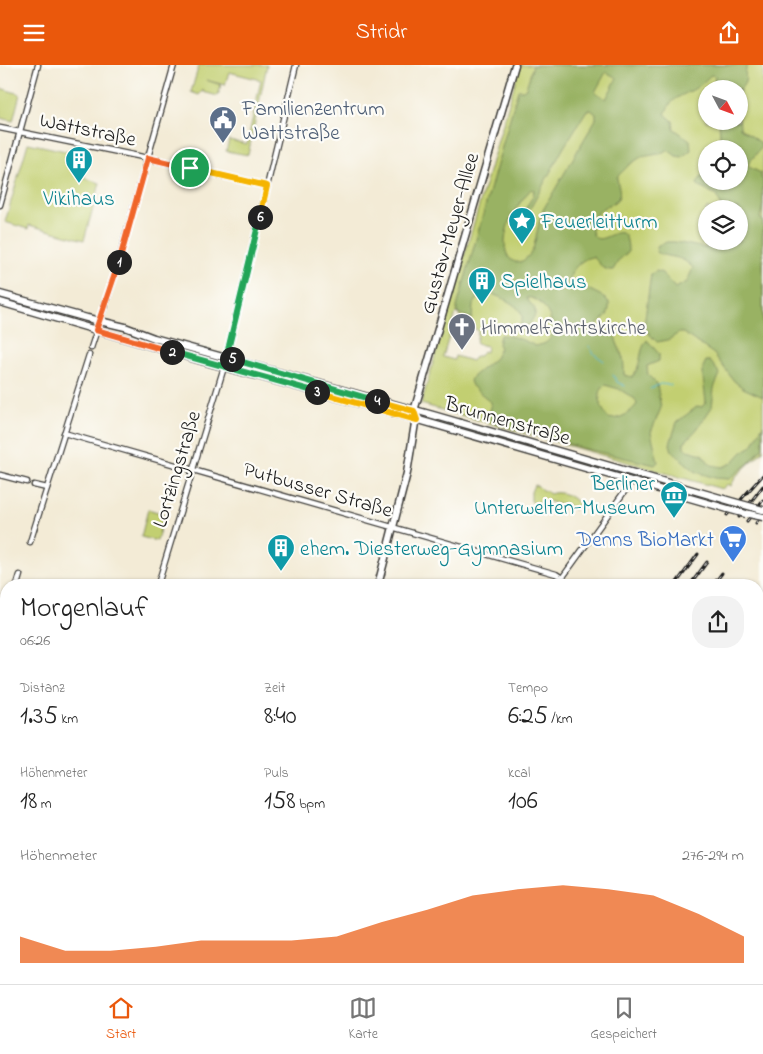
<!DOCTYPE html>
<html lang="de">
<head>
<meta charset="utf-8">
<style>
  :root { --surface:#fff; --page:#f2f2f2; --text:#222; --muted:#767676; --line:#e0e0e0; --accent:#ea580c }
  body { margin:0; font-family:"Indie Flower",sans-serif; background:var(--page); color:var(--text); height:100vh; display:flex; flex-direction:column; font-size:19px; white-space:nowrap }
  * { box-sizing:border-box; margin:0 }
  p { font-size:16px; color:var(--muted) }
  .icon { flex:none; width:28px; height:28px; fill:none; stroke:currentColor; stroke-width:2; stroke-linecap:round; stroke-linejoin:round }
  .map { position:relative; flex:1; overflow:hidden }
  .details { position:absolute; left:0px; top:514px; width:764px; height:406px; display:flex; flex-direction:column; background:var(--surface); border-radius:20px 20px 0 0; box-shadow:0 1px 4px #0004 }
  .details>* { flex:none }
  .needle { width:32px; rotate:131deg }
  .controls { position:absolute; left:698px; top:15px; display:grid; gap:10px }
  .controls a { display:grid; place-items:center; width:50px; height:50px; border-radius:50%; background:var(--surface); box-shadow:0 1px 4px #0004; font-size:25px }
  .pin { position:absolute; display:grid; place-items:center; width:42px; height:42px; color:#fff; margin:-21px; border:2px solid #fff; border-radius:50%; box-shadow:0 1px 5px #0007 }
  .km { position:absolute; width:25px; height:25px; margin:-12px; border-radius:50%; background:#222; color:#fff; font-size:14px; line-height:25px; text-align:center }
  .round { display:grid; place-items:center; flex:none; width:52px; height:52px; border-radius:20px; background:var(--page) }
  .headline { display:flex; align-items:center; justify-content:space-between; height:85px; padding:0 20px }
  h1 { font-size:28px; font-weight:600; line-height:38px }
  .stats { display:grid; grid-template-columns:repeat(3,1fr); gap:8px; height:85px; padding:5px 20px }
  .stats div { display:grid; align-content:center }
  .stats b { font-size:25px; font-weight:600 }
  .stats small { font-size:14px; font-weight:400 }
  .stats p { font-size:14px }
  .chart { height:140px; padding:10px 20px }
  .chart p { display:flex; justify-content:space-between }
  .chart svg { width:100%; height:90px; margin-top:5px; fill:var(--accent); opacity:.7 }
  header { display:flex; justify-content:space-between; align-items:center; height:65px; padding:0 20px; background:var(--accent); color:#fff; font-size:22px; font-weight:600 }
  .tab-bar { display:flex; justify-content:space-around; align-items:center; height:70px; border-top:1px solid var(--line); background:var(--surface); font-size:14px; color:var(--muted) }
  .tab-bar a { display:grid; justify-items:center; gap:2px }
  .tab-bar .on { color:var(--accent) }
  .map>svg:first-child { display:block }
  .green { fill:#c2cf71; stroke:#6f7646; fill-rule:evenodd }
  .forest { fill:#99b263; stroke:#5a6740; fill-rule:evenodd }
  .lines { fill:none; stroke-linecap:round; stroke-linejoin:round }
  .stream { stroke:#54bbd1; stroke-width:1 }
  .street-casing { stroke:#3c3b38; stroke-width:7 }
  .secondary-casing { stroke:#3c3b38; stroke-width:9 }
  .street { stroke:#fff; stroke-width:4.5 }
  .secondary { stroke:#fff; stroke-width:6 }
  .tram { stroke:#1c1c1c; stroke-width:1 }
  .rail-casing { stroke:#1c1c1c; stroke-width:3 }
  .rail { stroke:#fdfcf7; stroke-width:1; stroke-dasharray:4; stroke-linecap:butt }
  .secondary-bridge-casing { stroke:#3c3b38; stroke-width:9; stroke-linecap:butt }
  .secondary-bridge { stroke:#fff; stroke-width:6 }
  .split-1-casing { stroke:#fff; stroke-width:10 }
  .split-2-casing { stroke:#fff; stroke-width:10 }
  .split-3-casing { stroke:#fff; stroke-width:10 }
  .split-4-casing { stroke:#fff; stroke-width:10 }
  .split-5-casing { stroke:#fff; stroke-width:10 }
  .split-6-casing { stroke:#fff; stroke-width:10 }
  .split-7-casing { stroke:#fff; stroke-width:10 }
  .split-1 { stroke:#f0652b; stroke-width:6 }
  .split-2 { stroke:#f0652b; stroke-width:6 }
  .split-3 { stroke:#22a559; stroke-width:6 }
  .split-4 { stroke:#f5b400; stroke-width:6 }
  .split-5 { stroke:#22a559; stroke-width:6 }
  .split-6 { stroke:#22a559; stroke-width:6 }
  .split-7 { stroke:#f5b400; stroke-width:6 }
  .labels { text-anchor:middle; stroke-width:4.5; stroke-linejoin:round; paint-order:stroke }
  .service-label { font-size:21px; fill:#4e5e75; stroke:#fdfcf7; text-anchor:start }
  .street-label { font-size:21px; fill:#1c1c1c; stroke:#fdfcf7 }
  .culture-label { font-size:21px; fill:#0d838f; stroke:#fdfcf7; text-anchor:start }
  .worship-label { font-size:21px; fill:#5b616d; stroke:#fdfcf7; text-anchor:start }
  .shop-label { font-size:21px; fill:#366cbe; stroke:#fdfcf7; text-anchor:end }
</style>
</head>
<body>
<header><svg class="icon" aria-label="menu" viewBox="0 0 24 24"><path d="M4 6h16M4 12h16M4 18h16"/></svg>Stridr<svg class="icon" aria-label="share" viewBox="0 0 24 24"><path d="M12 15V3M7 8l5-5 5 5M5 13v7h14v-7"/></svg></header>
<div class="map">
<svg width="763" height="919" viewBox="0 0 763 919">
  <rect width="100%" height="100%" fill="#fdfcf7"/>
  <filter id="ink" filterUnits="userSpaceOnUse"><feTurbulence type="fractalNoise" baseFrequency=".02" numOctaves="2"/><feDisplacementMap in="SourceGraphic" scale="10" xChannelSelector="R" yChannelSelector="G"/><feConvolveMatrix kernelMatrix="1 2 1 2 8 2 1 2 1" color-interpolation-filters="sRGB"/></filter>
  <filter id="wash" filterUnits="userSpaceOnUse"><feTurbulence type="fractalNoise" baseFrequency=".0096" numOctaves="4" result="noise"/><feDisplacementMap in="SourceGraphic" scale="20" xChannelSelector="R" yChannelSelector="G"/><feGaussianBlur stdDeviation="1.12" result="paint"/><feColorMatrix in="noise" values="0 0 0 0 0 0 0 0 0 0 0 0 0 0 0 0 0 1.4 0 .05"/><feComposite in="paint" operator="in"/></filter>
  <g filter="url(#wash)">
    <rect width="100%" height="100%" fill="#f3ebd6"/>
    <g class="green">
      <polygon points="199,0 267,0 248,90 226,86 229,75 247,79 261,15 229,7 225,20 206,15 221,20 218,31 203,27 204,24 199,30 191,27"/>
      <path d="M520,0H763V386L736,411L731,421L728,419L722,424L421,339ZM706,24H739V56H706ZM706,84H739V116H706ZM706,144H739V176H706ZM456,248L478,266L476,279L487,281L486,287L483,286L480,291H476L472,296L455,291L454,295L443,292Z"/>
      <polygon points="0,23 20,29 13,56 0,53"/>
      <polygon points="28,78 89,91 84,113 100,118 84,175 29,160 28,164 5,157"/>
      <path d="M534,420L538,421L542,425L546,426L550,429C560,425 574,431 580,441L574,445L565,438L558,439L548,436L533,438L531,436V427Z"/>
      <polygon points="148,444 164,449 157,476 141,472"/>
      <polygon points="0,623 6,626 6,891 0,905"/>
      <polygon points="758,751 763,752 763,808 758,806"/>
      <polygon points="763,842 763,914 758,919 744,919 738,914 758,914 758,847"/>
      <polygon points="18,914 143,914 140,919 16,919"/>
      <polygon points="335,914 414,914 410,919 345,919"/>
    </g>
    <g class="forest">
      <path d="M533,0H748C743,10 747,9 745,17C744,20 740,24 739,28V24H713L715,11L711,10C707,13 703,18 699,21C685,31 672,30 665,49L673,56L674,64L690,75L691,85L682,92L676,91L668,85L658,89L641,92L629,100L617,112C617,118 621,126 619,131C617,139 604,140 598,147C596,150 595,154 594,158C592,161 591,165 593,169C600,187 628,145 628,187L619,195L613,205C602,206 601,199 593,192C583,192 570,205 570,215L600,230L609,237C610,257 602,249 595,263C599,274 607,267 615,270C616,279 621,285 623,294C624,298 624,305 624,310L632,312C643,299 638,286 647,275L659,289V296L647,301L648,310L657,319L661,343L651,367L658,397L655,400L586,384L490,356L486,351L491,343V337L472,321L470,316L472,312L495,293L500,283L498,279L500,270C513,270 525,276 536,281C539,280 545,279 547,277C562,265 543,229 526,233L535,244V250L529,260L519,267L516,266C518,262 521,259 522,255C525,240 495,230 484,226L473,240L472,254L457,248V242L518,25H523L526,23ZM606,7L617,13L606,34L595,27ZM587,45H591L596,49V54L543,145C538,156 536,178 532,186C520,206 504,197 505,176C506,156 518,139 531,124L534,125L533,131L520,153L522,154L525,153L564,82ZM605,320L619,324L635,334L637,339C631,348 618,356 608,353C601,343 595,329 605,320Z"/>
      <path d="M739,48L740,63L761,78V83L748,99L749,102L761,108V113L763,115V140L760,153L763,157V332L743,323L734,316L714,289L683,268H679L668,275L657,277L650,270L644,261L651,209L657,206L662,208L675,223L687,217L693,203C679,188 672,195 656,187L658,180L667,177H675L705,183L721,176H739V144H723L715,129L703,124L697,119L701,112L706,110V116H739V84H721L719,56H739Z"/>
      <polygon points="706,296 710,296 720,309 714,323 712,342 697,364 684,378 684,382 687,385 702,389 711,400 723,402 732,398 742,387 752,381 763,360 763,382 750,397 729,414 715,413 696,407 672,386 670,379 677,357 698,341 702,342 706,337 703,312 703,302"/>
    </g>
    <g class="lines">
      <g class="stream">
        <polyline points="589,281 594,289 604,296"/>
        <polyline points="613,310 617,317 625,321"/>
        <polyline points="650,324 660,319 671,320"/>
      </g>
    </g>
  </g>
  <g filter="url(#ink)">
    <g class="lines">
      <defs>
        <g id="street">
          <polyline points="0,63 138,91 267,121"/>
          <polyline points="0,140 38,0"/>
          <polyline points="91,283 115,209 174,0"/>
          <polyline points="226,293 296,0"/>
          <polyline points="64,368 556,509 562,513"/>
          <polyline points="0,410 27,417"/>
          <polyline points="34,420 47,423"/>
          <polyline points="30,477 89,290"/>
          <polyline points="159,516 224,302"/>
          <polyline points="17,520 20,510"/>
          <polyline points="557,520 627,423 629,415"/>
          <polyline points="0,561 6,563"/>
          <polyline points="318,914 328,919"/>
          <polyline points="716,914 722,919"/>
          <polyline points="731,914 737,919"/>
          <polyline points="3,919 6,912"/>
          <polyline points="241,919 245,914"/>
        </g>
        <g id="secondary">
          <polyline points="0,229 87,253 125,262 154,273 433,350 734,437"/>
          <polyline points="0,237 202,296 405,351 728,444"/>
          <polyline points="414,346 515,0"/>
          <polyline points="378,520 407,408 416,352"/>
          <polyline points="758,678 763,673"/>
          <polyline points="152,919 155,914"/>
          <polyline points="602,919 605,914"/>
        </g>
      </defs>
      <use href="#street" class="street-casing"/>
      <use href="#secondary" class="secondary-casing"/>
      <use href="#street" class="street"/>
      <use href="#secondary" class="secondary"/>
      <g class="tram">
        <polyline points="758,553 763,546"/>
        <polyline points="540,914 541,919"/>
        <polyline points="552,914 554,919"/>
        <polyline points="569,914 570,919"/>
        <polyline points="588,914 589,919"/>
        <polyline points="450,919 455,914"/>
      </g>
      <defs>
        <g id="rail">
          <polyline points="727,450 763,410"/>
          <polyline points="739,452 763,421"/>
          <polyline points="747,456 763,435"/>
          <polyline points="756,458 763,448"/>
          <polyline points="675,520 698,489"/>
          <polyline points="690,520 707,497"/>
          <polyline points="713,520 722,508"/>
          <polyline points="494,914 494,919"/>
          <polyline points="502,914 503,919"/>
          <polyline points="522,914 522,919"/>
          <polyline points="529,914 530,919"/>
          <polyline points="415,919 418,914"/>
          <polyline points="434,919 439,914"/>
        </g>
      </defs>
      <use href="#rail" class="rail-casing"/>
      <use href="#rail" class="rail"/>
      <defs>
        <g id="secondary-bridge">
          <polyline points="734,437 763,445"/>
          <polyline points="728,444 746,449"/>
          <polyline points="749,449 763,452"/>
        </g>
      </defs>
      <use href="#secondary-bridge" class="secondary-bridge-casing"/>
      <use href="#secondary-bridge" class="secondary-bridge"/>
    </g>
  </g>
  <g class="lines" filter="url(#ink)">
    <defs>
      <polyline id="split-1" points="119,197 148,93 190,103"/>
      <polyline id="split-2" points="119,197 96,265 172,287"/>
      <polyline id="split-3" points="172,287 317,327"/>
      <polyline id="split-4" points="317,327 417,355 414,346 377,336"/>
      <polyline id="split-5" points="232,294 377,336"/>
      <polyline id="split-6" points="232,294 226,293 260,152"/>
      <polyline id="split-7" points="190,103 267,121 260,152"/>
    </defs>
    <use href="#split-1" class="split-1-casing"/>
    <use href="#split-2" class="split-2-casing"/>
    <use href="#split-3" class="split-3-casing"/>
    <use href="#split-4" class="split-4-casing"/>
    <use href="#split-5" class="split-5-casing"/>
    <use href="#split-6" class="split-6-casing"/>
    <use href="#split-7" class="split-7-casing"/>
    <use href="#split-1" class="split-1"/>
    <use href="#split-2" class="split-2"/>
    <use href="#split-3" class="split-3"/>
    <use href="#split-4" class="split-4"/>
    <use href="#split-5" class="split-5"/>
    <use href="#split-6" class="split-6"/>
    <use href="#split-7" class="split-7"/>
  </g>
  <defs>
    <symbol id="civic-pin" viewBox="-11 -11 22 30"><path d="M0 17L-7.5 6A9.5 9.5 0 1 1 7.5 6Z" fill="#5c6f8a" stroke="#fdfcf7"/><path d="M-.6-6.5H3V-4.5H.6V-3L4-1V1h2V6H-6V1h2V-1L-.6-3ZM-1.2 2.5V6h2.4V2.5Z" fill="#fff"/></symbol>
    <symbol id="building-pin" viewBox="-11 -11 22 30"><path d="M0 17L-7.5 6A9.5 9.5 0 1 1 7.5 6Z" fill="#0f9aa8" stroke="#fdfcf7"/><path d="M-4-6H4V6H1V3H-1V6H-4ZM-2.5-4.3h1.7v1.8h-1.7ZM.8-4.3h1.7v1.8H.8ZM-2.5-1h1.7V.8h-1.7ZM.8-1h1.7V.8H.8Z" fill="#fff"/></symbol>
    <symbol id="sight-pin" viewBox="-11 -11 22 30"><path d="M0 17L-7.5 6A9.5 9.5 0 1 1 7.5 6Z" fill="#0f9aa8" stroke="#fdfcf7"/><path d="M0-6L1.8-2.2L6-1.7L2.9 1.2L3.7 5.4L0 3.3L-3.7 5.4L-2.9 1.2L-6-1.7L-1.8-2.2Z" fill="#fff"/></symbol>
    <symbol id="church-pin" viewBox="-11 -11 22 30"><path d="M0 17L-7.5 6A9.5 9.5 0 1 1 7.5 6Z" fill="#6b7280" stroke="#fdfcf7"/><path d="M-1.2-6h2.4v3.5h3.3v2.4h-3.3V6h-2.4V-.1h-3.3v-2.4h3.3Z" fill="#fff"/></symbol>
    <symbol id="museum-pin" viewBox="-11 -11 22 30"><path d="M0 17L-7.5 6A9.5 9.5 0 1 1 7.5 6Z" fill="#0f9aa8" stroke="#fdfcf7"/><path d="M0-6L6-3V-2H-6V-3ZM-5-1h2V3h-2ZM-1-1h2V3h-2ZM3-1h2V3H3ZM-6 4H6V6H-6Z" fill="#fff"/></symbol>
    <symbol id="supermarket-pin" viewBox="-11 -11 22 30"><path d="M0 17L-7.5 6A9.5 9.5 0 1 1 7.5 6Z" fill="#3f7fe0" stroke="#fdfcf7"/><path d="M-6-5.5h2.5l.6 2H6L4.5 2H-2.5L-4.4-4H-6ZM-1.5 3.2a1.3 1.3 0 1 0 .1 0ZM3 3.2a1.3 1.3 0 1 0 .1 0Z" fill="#fff"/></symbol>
  </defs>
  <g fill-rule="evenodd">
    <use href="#civic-pin" x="207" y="39" width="32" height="43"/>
    <use href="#building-pin" x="63" y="79" width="32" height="43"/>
    <use href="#sight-pin" x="506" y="140" width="32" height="43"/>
    <use href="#building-pin" x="466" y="200" width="32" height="43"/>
    <use href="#church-pin" x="446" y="246" width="32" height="43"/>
    <use href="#museum-pin" x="658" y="414" width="32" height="43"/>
    <use href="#supermarket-pin" x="717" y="458" width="32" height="43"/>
    <use href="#building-pin" x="265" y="467" width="32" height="43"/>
  </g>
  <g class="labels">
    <g class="service-label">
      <text x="242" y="50">Familienzentrum<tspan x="242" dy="24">Wattstraße</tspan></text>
    </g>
    <g class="street-label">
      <text transform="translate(88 64) rotate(12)" y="7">Wattstraße</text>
      <text transform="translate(449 168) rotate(-74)" y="7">Gustav-Meyer-Allee</text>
      <text transform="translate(508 355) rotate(16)" y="7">Brunnenstraße</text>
      <text transform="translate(176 404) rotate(-73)" y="7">Lortzingstraße</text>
      <text transform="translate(318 424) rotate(16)" y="7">Putbusser Straße</text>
    </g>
    <g class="culture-label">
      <text x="79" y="140" text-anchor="middle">Vikihaus</text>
      <text x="541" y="163">Feuerleitturm</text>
      <text x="501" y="223">Spielhaus</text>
      <text x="655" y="425" text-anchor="end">Berliner<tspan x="655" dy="24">Unterwelten-Museum</tspan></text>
      <text x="300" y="490">ehem. Diesterweg-Gymnasium</text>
    </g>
    <g class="worship-label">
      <text x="481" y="269">Himmelfahrtskirche</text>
    </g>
    <g class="shop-label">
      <text x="714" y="481">Denns BioMarkt</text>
    </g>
  </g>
</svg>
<div class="controls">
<a><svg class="needle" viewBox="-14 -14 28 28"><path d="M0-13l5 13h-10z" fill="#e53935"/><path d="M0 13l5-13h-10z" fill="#767676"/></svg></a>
<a><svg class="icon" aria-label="locate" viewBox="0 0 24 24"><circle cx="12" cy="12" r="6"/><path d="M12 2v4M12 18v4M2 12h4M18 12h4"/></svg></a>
<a><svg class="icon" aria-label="layers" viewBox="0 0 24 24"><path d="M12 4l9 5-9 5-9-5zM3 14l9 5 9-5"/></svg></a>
</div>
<div class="pin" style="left:190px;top:103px;background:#1e9e55"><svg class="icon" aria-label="arrive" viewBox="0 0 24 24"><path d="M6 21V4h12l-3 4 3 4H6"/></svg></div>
<b class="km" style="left:119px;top:197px">1</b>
<b class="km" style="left:172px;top:287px">2</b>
<b class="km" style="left:317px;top:327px">3</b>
<b class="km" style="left:377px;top:336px">4</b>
<b class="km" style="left:232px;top:294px">5</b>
<b class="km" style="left:260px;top:152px">6</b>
<section class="details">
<div class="headline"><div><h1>Morgenlauf</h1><p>06:26</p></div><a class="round"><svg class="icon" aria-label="share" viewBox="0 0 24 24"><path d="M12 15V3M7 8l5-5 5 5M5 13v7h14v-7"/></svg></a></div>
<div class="stats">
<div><p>Distanz</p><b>1.35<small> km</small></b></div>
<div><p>Zeit</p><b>8:40</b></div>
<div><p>Tempo</p><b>6:25<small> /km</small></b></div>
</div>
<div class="stats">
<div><p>Höhenmeter</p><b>18<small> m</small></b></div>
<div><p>Puls</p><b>158<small> bpm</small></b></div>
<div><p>kcal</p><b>106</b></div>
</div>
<div class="chart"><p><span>Höhenmeter</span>276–294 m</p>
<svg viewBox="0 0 160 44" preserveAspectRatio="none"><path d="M0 44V31L10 38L20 38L30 36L40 33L50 33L60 33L70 31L80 24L90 18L100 11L110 8L120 6L130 8L140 11L150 20L160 31V44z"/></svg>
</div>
</section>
</div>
<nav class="tab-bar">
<a class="on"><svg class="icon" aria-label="home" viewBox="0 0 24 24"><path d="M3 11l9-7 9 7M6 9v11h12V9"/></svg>Start</a>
<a><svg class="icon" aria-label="map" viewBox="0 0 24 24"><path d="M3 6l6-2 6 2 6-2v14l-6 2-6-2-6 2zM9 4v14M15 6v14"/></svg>Karte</a>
<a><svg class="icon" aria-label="saved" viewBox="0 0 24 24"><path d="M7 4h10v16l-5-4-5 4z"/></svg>Gespeichert</a>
</nav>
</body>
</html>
